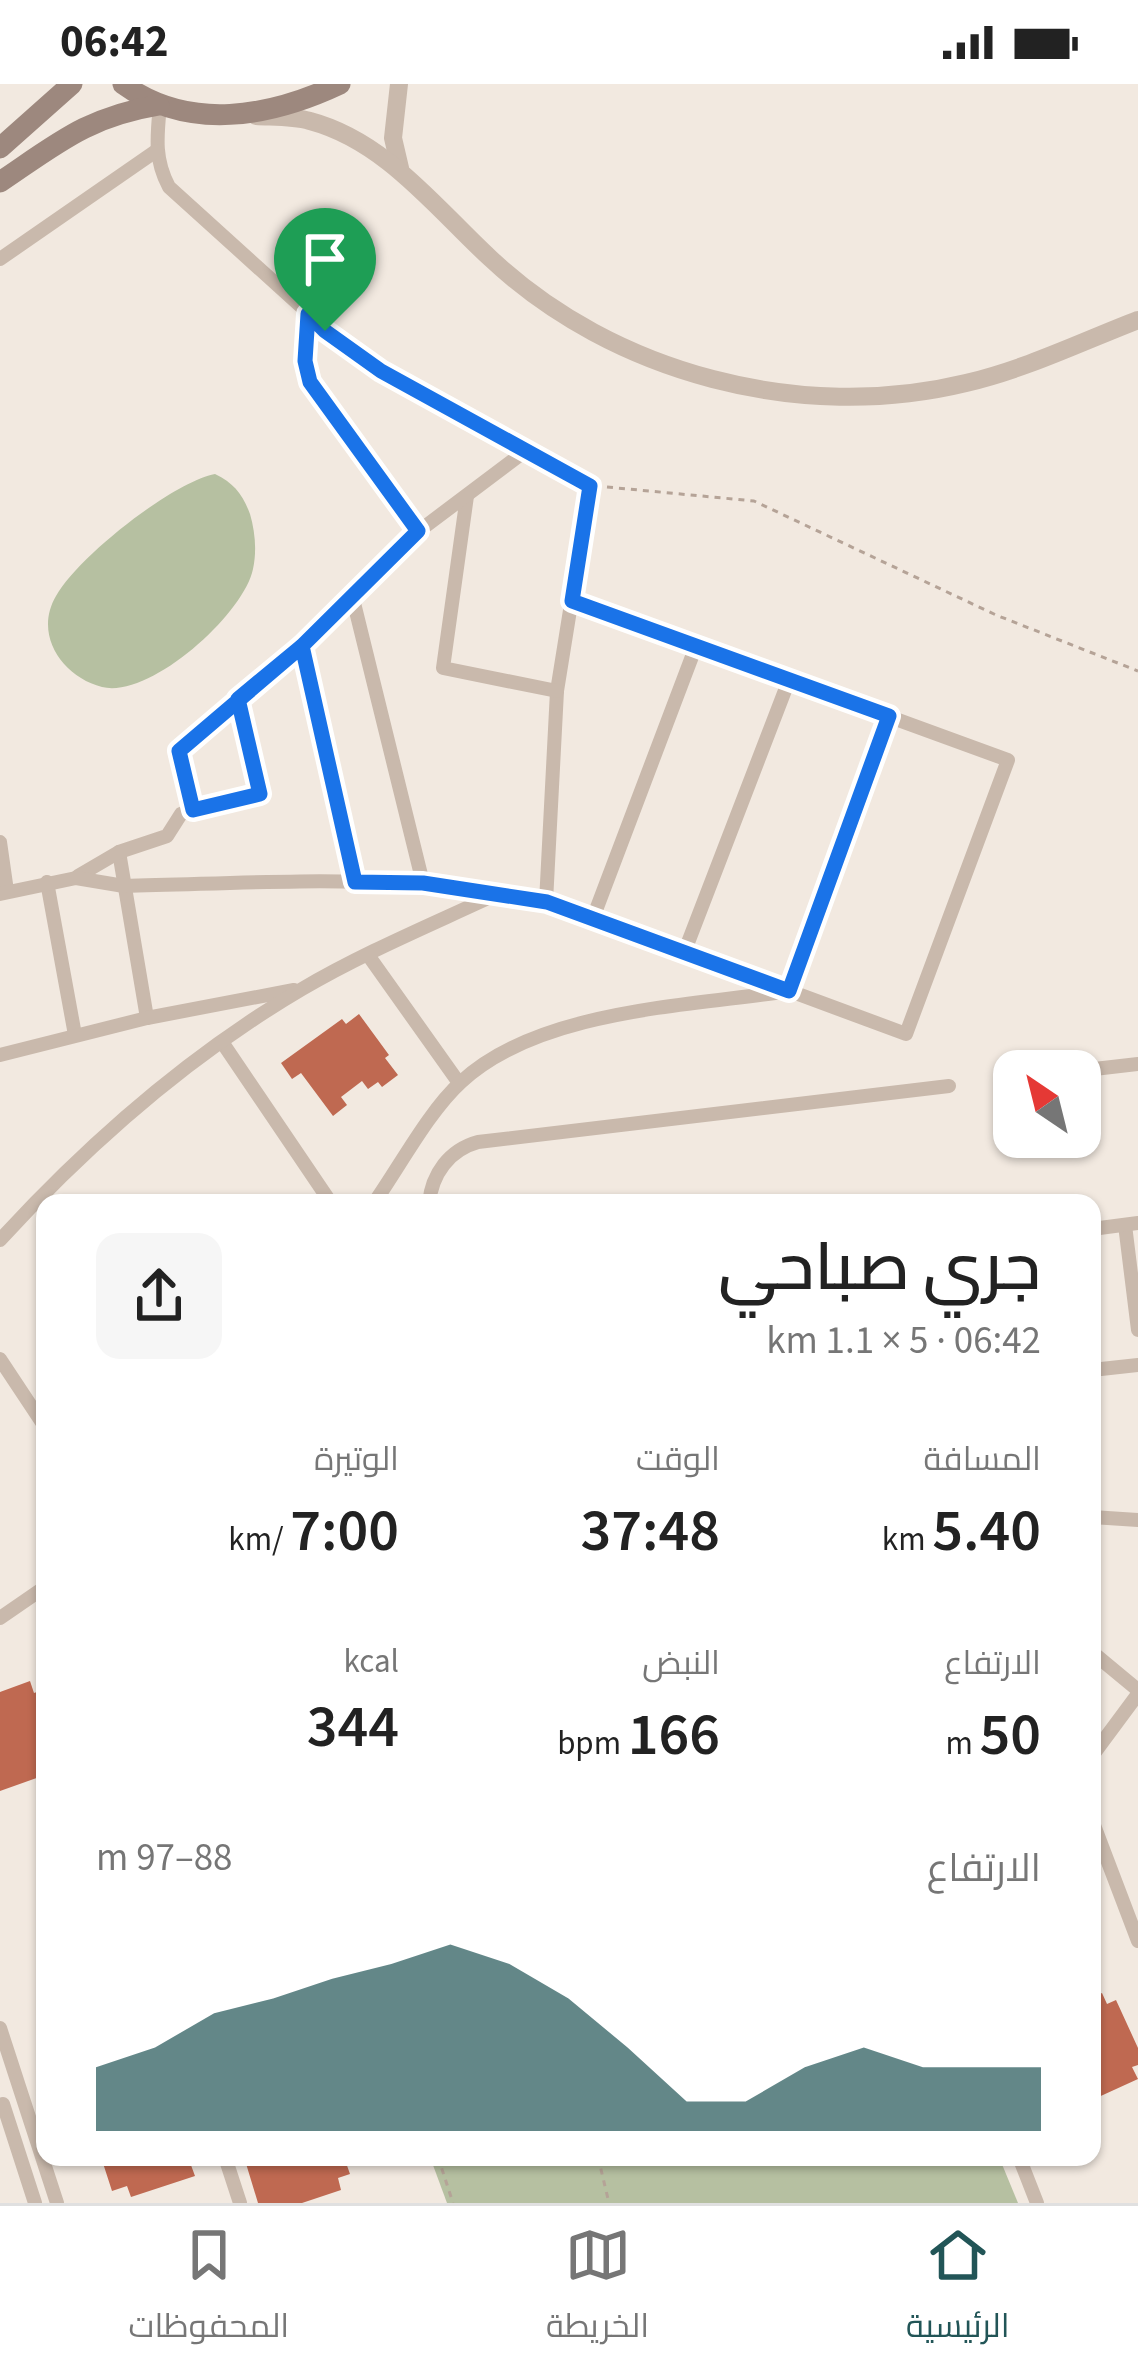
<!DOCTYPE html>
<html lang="ar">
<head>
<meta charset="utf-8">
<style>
  :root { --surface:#fff; --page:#f6f6f6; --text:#222; --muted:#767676; --line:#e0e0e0; --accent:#225557 }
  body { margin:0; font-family:"Source Sans 3",Cairo,sans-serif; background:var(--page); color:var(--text); direction:rtl; height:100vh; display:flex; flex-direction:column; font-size:45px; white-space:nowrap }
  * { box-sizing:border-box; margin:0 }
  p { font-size:39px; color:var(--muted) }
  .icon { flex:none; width:66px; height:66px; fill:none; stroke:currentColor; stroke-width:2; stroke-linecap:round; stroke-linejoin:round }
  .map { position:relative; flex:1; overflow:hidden; direction:ltr }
  .side { position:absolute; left:36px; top:1110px; width:1065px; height:972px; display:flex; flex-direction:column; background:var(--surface); border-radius:24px; box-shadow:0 3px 9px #0004; direction:rtl }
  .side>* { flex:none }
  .needle { width:78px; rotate:325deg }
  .tools { position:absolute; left:993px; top:966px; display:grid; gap:24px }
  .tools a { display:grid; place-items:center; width:108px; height:108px; border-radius:24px; background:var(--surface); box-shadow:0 3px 9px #0004; font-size:60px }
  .pin { position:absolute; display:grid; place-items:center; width:102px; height:102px; color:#fff; margin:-123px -51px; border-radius:50% 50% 50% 0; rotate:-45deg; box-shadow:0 0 12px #0007 }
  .pin .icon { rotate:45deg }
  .round { display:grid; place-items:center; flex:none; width:126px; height:126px; border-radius:24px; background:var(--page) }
  .overview { display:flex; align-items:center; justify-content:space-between; height:204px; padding:0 60px }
  h1 { font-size:66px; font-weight:600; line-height:90px }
  .metrics { display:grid; grid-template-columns:repeat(3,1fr); gap:18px; height:204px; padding:12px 60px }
  .metrics div { display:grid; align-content:center }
  .metrics b { font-size:60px; font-weight:600 }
  .metrics small { font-size:33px; font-weight:400 }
  .metrics p { font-size:33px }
  .chart { height:336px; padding:24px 60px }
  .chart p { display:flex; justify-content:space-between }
  .chart svg { width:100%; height:216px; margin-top:12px; fill:var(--accent); opacity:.7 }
  .status { display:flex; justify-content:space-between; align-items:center; height:84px; padding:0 60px; background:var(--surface); direction:ltr }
  .status svg { height:33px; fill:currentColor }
  .menu { display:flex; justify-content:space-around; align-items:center; height:168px; border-top:3px solid var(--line); background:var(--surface); font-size:33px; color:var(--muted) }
  .menu a { display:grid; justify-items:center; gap:6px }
  .menu .on { color:var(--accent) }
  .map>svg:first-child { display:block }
  .green { fill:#b6c0a1 }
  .building { fill:#bf6951 }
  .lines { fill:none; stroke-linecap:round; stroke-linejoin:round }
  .path { stroke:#b5a397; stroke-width:3; stroke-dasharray:6 6; stroke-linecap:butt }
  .minor { stroke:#c9b9ac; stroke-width:14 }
  .tertiary { stroke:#c9b9ac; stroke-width:18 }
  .secondary { stroke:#9d887e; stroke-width:21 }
  .route-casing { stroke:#fff; stroke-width:24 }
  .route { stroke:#1a73e8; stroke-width:15 }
</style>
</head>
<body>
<div class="status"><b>06:42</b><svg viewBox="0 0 49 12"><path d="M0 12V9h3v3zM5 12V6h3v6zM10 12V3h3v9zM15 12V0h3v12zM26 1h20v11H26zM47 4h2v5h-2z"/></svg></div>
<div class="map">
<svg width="1138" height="2119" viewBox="0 0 1138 2119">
  <rect width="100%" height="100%" fill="#f2e9e0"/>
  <g class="green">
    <path d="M215,390C234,399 243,411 250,430C255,447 257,467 253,485C244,530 150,615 102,603C63,593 33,551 56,512C78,473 171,399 215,390Z"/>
    <polygon points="430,2073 999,2073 1018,2119 447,2119"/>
  </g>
  <g class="building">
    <polygon points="359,930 389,971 385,974 398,991 382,1003 378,998 368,1005 362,997 341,1013 347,1021 333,1032 301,989 292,995 281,979 342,935 346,940"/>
    <polygon points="30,1597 34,1609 45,1605 45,1691 0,1707 0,1608"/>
    <polygon points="1102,1909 1107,1920 1116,1916 1138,1964 1138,1981 1132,1983 1138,1995 1092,2016 1092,1913"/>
    <polygon points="101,2073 188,2073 195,2092 131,2113 127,2102 112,2107"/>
    <polygon points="244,2073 344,2073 350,2090 338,2094 341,2106 302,2119 258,2119"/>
  </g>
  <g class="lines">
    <g class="path">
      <polyline points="607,403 754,417 996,531 1138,587"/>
      <polyline points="438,2073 453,2119"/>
      <polyline points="598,2073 609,2119"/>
    </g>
    <g class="minor">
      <path d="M160,21C157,52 154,75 169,103L347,264L590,402L557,607L546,818"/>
      <polyline points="0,175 156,67"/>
      <polyline points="308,230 305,277 310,298 419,447"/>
      <polyline points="467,412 443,584 557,607"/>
      <polyline points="352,511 423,799"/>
      <polyline points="301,562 355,798"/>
      <polyline points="193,726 260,709 238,615"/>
      <polyline points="0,758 7,807"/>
      <polyline points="119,768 147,934"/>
      <polyline points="78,792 119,768 167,752 181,730 193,726 179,667 301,562 419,447 524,368"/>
      <polyline points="47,798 75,951"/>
      <path d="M0,810L76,794L124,802C281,799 442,783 593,834L906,950L1008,676L572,517"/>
      <polyline points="593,834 696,562"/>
      <polyline points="684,869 789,596"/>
      <polyline points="368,871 459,999"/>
      <polyline points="222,958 331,1119"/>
      <polyline points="0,971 147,934 294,906"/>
      <polyline points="1077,987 1138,980"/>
      <path d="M374,1119C400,1082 429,1027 461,998C538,926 688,922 789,907L889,632"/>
      <path d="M429,1119C432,1090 449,1066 478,1058L949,1002"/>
      <polyline points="1125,1141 1138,1246"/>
      <polyline points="1092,1145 1138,1139"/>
      <path d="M0,1156C89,1059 188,972 302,905C365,868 433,840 499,809"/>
      <polyline points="0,1275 45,1343"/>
      <polyline points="1092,1286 1138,1281"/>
      <polyline points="1092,1433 1138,1436"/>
      <polyline points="0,1534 45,1503"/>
      <polyline points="1092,1568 1138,1606"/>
      <polyline points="1092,1672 1138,1610"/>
      <polyline points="1092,1736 1138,1857"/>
      <polyline points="0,1944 57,2119"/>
      <polyline points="3,2020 35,2119"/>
      <polyline points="225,2073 240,2119"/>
      <polyline points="1019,2073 1037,2119"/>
    </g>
    <g class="tertiary">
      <polyline points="399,0 393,54 400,84"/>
      <path d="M256,32C274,33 293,32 310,37C385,57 435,123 490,174C613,290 802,339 966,299C1026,285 1081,258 1138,236"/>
    </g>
    <g class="secondary">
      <path d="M123,0C189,48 270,33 340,0"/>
      <polyline points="0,64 72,0"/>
      <path d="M0,98C58,59 87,33 159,21"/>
    </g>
  </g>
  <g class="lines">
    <defs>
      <polyline id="route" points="325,247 308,230 305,277 310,298 418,447 302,562 179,667 193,726 260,710 238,615 302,562 355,798 423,799 547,818 789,907 889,632 572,517 590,402 381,287 325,247"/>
    </defs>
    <use href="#route" class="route-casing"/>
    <use href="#route" class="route"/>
  </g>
</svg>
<div class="tools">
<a><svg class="needle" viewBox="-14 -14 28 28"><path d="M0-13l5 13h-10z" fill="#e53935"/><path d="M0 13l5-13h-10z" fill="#767676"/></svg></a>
</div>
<div class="pin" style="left:325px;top:247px;background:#1e9e55"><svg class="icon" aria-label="arrive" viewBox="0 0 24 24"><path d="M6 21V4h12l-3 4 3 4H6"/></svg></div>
<section class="side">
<div class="overview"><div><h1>جري صباحي</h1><p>06:42 · 5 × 1.1 km</p></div><a class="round"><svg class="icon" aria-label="share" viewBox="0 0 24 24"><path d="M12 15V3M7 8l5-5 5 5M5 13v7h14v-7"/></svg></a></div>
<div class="metrics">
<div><p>المسافة</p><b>5.40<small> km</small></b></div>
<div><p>الوقت</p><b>37:48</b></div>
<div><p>الوتيرة</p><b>7:00<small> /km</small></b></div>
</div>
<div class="metrics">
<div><p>الارتفاع</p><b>50<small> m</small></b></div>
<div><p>النبض</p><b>166<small> bpm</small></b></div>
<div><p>kcal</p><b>344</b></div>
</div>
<div class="chart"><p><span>الارتفاع</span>88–97 m</p>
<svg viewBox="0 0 160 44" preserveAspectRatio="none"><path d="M0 44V31L10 27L20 20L30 17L40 13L50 10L60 6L70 10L80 17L90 27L100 38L110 38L120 31L130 27L140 31L150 31L160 31V44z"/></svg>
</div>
</section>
</div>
<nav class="menu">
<a class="on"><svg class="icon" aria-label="home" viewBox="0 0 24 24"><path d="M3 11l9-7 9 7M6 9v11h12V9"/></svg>الرئيسية</a>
<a><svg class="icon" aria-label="map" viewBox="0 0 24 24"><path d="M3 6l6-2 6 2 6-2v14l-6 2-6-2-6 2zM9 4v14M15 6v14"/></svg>الخريطة</a>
<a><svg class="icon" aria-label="saved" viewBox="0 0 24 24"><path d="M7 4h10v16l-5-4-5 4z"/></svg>المحفوظات</a>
</nav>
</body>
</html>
